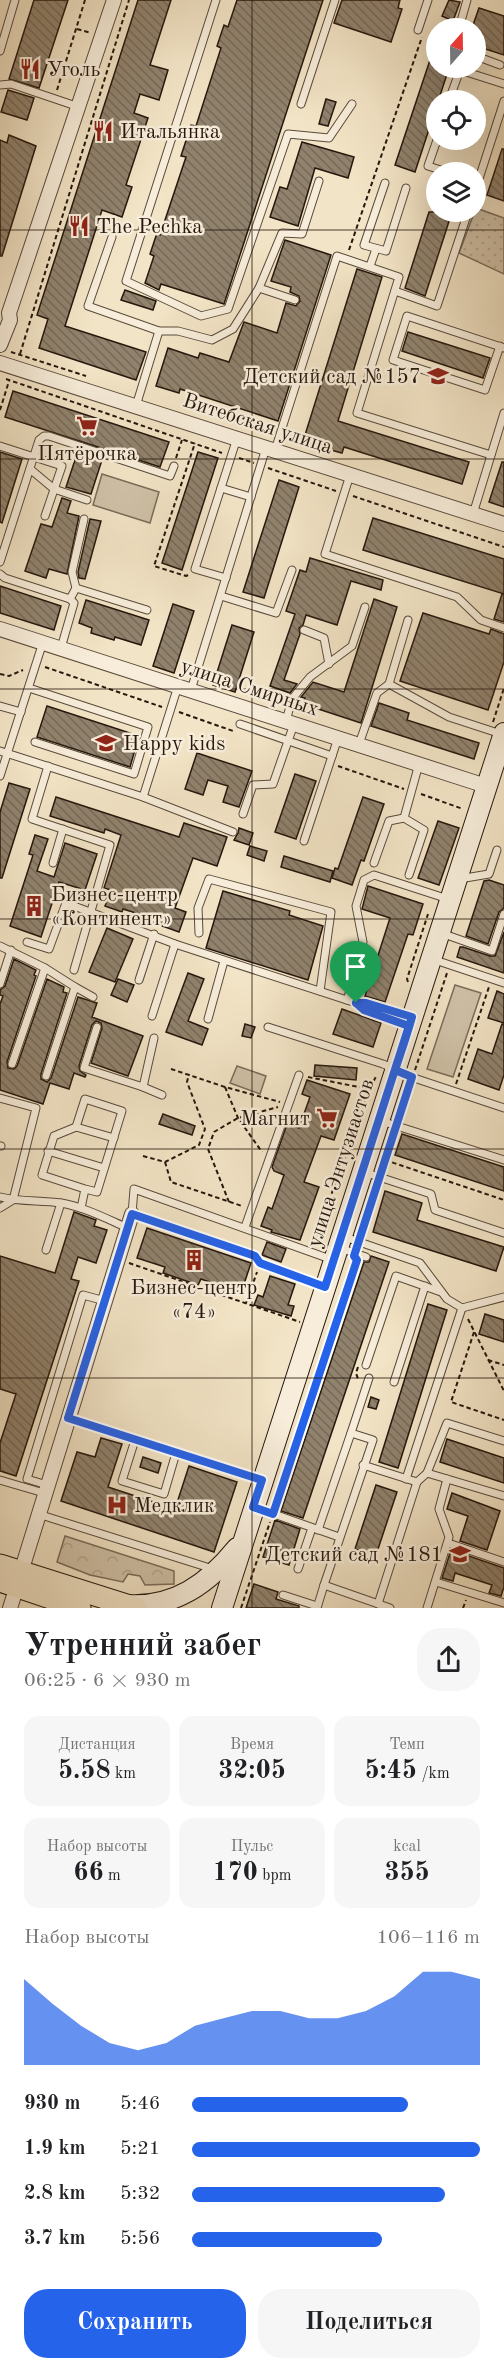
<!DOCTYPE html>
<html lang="ru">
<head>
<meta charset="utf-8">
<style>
  :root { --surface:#fff; --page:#f6f6f6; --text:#202124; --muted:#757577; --accent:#2563eb }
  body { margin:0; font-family:"Old Standard TT",serif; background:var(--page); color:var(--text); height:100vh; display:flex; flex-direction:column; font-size:22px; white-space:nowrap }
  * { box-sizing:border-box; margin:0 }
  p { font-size:20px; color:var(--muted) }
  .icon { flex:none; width:33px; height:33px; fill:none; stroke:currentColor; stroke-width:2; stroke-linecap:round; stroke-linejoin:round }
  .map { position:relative; height:1608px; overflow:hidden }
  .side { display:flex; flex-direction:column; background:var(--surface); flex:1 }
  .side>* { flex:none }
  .needle { width:39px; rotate:20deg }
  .fabs { position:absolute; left:426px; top:18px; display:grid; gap:12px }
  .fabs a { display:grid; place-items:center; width:60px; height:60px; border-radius:50%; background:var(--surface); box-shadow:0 6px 24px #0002; font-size:30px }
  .pin { position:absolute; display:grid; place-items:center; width:51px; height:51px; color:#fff; margin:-62px -26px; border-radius:50% 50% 50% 0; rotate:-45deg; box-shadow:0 0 6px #0007 }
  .pin .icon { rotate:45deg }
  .round { display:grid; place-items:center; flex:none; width:63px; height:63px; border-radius:24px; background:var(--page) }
  .summary { display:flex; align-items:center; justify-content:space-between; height:102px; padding:0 24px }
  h1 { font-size:33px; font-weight:800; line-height:45px }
  .figures { display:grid; grid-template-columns:repeat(3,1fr); gap:9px; height:102px; padding:6px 24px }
  .figures div { display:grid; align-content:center; border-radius:15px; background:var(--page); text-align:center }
  .figures b { font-size:26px; font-weight:800 }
  .figures small { font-size:16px; font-weight:400 }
  .figures p { font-size:16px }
  .chart { height:168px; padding:12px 24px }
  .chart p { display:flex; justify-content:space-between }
  .chart svg { width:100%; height:108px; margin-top:6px; fill:var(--accent); opacity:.7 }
  .primary-button { display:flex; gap:12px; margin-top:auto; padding:12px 24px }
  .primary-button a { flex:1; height:69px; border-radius:24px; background:var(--accent); color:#fff; font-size:24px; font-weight:800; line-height:69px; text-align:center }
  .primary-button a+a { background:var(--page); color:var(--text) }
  ul { padding:0 24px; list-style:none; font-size:20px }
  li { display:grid; grid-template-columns:96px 72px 1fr; align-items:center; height:45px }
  li i { height:15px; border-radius:8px; background:var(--accent) }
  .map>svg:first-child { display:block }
  .forest { fill:url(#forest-crowns); stroke:#7a6c5a; stroke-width:1.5 }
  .park { fill:url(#park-dots); stroke:#7a6c5a; stroke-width:1.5 }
  .pitch { fill:#cfc1a7; stroke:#7a6c5a; stroke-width:1.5 }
  .building { fill:url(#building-back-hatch); stroke:#26170d; stroke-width:1.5 }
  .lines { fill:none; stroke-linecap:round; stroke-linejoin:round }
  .service-casing { stroke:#594a3b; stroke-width:9 }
  .minor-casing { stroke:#594a3b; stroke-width:16 }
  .secondary-casing { stroke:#26170d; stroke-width:22 }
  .primary-casing { stroke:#26170d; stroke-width:23 }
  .path { stroke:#26170d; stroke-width:2; stroke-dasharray:4.5 3; stroke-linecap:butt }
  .service { stroke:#f7edda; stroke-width:7 }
  .minor { stroke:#f7edda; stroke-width:14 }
  .secondary { stroke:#f7edda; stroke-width:20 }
  .primary { stroke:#f2e4c6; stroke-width:21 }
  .route-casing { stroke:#fff; stroke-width:12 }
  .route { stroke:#2563eb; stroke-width:8 }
  .grid { fill:none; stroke:#26170d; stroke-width:1.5; stroke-opacity:0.55 }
  .labels { text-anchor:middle; stroke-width:5; stroke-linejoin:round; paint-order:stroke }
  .poi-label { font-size:21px; fill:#26170d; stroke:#f7edda; text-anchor:start }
  .street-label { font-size:21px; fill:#26170d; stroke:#f7edda }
</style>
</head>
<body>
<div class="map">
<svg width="504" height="1608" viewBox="0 0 504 1608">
  <defs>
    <pattern id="forest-crowns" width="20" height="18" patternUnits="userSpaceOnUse" patternTransform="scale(1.5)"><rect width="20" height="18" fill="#cfc1a7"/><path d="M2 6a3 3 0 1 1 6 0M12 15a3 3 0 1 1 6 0" fill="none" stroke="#b2a58f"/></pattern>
    <pattern id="park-dots" width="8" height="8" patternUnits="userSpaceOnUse" patternTransform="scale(1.5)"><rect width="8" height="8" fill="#cfc1a7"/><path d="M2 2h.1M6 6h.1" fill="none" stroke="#b2a58f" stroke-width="1.8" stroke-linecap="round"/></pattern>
    <pattern id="building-back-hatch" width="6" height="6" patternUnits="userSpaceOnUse" patternTransform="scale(1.5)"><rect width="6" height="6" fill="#90826d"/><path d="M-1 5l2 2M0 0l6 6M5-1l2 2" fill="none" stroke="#756958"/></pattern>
  </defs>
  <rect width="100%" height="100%" fill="#f2e4c6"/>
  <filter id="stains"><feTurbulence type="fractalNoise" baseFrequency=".00333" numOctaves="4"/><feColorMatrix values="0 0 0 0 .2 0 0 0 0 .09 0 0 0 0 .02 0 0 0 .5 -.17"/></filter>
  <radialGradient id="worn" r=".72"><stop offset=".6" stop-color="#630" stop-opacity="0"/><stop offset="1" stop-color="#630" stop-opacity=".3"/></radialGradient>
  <polygon class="forest" points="65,1536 174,1571 174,1584 145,1585 140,1576 128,1574 123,1582 90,1575 57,1562"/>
  <polygon class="park" points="476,208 504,218 504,274 459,253"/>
  <g class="pitch">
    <polygon points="102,474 159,492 150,523 93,505"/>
    <polygon points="455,985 481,993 453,1077 427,1069"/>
    <polygon points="237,1066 266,1076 260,1094 230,1083"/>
  </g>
  <g class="building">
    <polygon points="34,0 68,0 39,88 9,79"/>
    <polygon points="138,0 171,0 150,65 168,70 159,100 140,94 134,113 148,118 126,185 132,187 122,217 102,210 65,326 146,352 136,380 39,348 48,319 37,315"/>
    <polygon points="237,0 323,0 224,304 161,284 159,290 145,283 154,256 150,254 157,233 160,235 186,157 181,156 191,125 196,126 221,48 217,46 224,25 228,27"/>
    <polygon points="342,0 400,0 398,8 402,9 391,42 334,23"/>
    <polygon points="449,0 460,2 453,21 442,16"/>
    <polygon points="479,8 504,16 504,55 476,46 476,28 472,28"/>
    <polygon points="435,45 436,45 436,68 449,68 415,172 395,165"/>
    <polygon points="8,90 34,98 27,120 1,112"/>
    <polygon points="326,99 336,102 328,126 319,124"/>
    <polygon points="9,135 36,146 2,256 0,256 0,140 7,143"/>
    <polygon points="302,142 354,157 348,178 315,168 298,226 270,217 280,187 287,189"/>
    <polygon points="502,149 504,149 504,201 487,195"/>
    <polygon points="429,212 452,212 425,296 405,288"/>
    <polygon points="285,240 331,255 278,421 180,389 179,393 156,386 168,348 198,358 200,353 229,362 244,322 277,333 286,303 296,306 300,301 299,296 290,292 291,287 271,281"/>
    <polygon points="357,269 382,277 338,421 469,462 462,484 344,447 342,453 331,450 309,443 311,437 305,435"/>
    <polygon points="125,290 156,301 153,310 121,300"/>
    <polygon points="408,332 490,358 483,378 402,351"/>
    <polygon points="13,391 169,442 160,467 5,417"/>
    <polygon points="78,451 102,460 91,494 66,487"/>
    <polygon points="0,452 22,459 2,523 0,522"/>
    <polygon points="198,452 218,458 182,570 162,563"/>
    <polygon points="502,462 504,462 504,507 489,502"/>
    <polygon points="279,480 299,487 264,598 243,592"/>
    <polygon points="62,498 71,501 67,513 79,516 67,574 49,569 46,578 25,571 41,524 52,527"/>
    <polygon points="373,518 504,559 504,594 363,550"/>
    <polygon points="90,519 101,521 85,579 79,578 78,572"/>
    <polygon points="310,558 383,580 381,590 351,581 337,625 306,615 303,625 299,628 300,634 284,680 297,684 290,693 270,686 295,614 286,611 300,570 306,572"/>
    <polygon points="0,586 61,606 54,630 0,613"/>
    <polygon points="502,594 504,594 504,622 494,619"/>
    <polygon points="374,599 397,607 361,723 303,704 305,698 301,697 313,682 344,692"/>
    <polygon points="86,600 149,620 141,645 115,637 114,640 91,633 92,628 79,623"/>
    <polygon points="173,604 194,611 174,673 153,666"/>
    <polygon points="423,613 489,634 491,629 504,634 504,662 488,710 400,681"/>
    <polygon points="232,625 254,632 235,692 213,685"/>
    <polygon points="379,703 409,713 407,720 479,743 474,759 371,726"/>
    <polygon points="47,706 139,736 130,767 37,737"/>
    <polygon points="197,753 252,771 239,807 223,802 228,786 208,780 203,795 185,789"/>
    <polygon points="295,774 316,781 296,839 275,832"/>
    <polygon points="9,783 30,789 2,878 0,878 0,812"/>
    <polygon points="56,797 179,837 184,823 227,837 217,866 193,858 175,908 186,912 179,932 154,923 155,919 123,909 122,912 105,906 111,890 104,888 121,835 105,829 104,833 50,816"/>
    <polygon points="363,797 384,804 364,861 361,860 352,885 332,878 335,868 338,869"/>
    <polygon points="438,821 459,828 439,885 418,878"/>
    <polygon points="239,828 253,833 249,845 234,840 238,833"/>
    <polygon points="35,835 48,839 37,871 54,877 65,843 97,854 85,890 59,882 41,937 10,926 33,855 29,854"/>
    <polygon points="250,846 267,851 264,861 247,855"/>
    <polygon points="284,856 333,871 330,882 281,867"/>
    <polygon points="489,880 504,885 504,908 499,912 488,944 466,936 484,881"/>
    <polygon points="368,886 423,904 413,935 408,934 385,1002 365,996 390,918 362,909"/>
    <polygon points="223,891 290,911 289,915 323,926 308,980 206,948"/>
    <polygon points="107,928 133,939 115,982 89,972"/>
    <polygon points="504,932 504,973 457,957 460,947 463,947 490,956 495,956"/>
    <polygon points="14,959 36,970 34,975 36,976 7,1062 8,1068 14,1069 17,1066 47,979 64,987 63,992 67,993 41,1074 41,1079 47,1082 51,1078 78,997 97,1003 92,1017 143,1036 128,1076 91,1063 102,1028 101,1023 96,1021 92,1025 79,1066 80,1071 86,1075 85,1077 74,1073 69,1089 50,1083 43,1104 0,1090 0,1004 3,996 0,995 0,990 5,986"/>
    <polygon points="188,973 204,979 188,1021 208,1029 202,1045 166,1032"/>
    <polygon points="118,979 134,985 127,1002 111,995"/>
    <polygon points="497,991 504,994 504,1023 488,1018"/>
    <polygon points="342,1009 381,1023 373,1047 333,1034"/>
    <polygon points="245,1024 255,1027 251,1038 242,1036"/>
    <polygon points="502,1024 504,1024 504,1075 499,1090 468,1079 478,1049 492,1054"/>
    <polygon points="315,1065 357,1068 356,1080 314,1076"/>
    <polygon points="307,1080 350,1094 334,1140 321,1136 304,1182 319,1187 300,1240 271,1232 272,1230 261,1226 268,1207 272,1209 284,1175 274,1171 272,1167 286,1127 291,1125 299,1128 310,1097 302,1094"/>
    <polygon points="163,1114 195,1126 192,1135 159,1124"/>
    <polygon points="402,1134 504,1167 504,1191 395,1155"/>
    <polygon points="385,1191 422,1203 417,1220 504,1247 496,1271 373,1232"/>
    <polygon points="74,1212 96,1220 94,1226 107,1230 96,1263 78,1257 71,1279 79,1281 16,1476 0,1471 0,1443 16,1394 0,1389 0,1256 55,1273"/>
    <polygon points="147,1228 251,1263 241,1293 201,1279 198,1285 163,1273 165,1267 137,1258"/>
    <polygon points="267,1242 286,1249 281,1262 262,1255"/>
    <polygon points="371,1256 389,1262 303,1518 281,1511 364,1262 369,1262"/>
    <polygon points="270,1276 295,1284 288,1305 294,1306 291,1316 254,1305 258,1295 263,1297"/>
    <polygon points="428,1304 447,1310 398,1468 379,1462"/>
    <polygon points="485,1314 504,1320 504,1342 479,1334"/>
    <polygon points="371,1397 379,1400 376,1409 368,1407"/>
    <polygon points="101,1438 122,1444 108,1487 175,1509 189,1466 237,1482 214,1552 61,1501 77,1452 95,1457"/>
    <polygon points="447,1439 504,1458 504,1483 440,1462"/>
    <polygon points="143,1457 161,1463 158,1473 140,1467"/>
    <polygon points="376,1485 397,1492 376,1555 355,1549"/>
    <polygon points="452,1493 500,1511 487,1550 460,1541 468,1516 447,1509"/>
    <polygon points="275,1520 300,1529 289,1565 263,1557"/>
    <polygon points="451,1550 504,1568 504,1587 501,1596 489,1593 492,1585 455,1573 453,1581 442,1578"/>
    <polygon points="254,1584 278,1592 276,1599 299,1606 299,1608 246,1608"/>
  </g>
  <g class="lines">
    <defs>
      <g id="service">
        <polyline points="216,0 126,281 201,316 228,309 288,134 329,138 352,104"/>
        <polyline points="459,28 467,0"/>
        <polyline points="418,30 428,0"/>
        <polyline points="0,51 15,0"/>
        <polyline points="476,56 500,65"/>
        <polyline points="0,85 11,84 79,107"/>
        <polyline points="449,100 460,70 504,84"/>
        <polyline points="301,104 335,0"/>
        <polyline points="437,140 428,166 447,172"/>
        <polyline points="385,183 364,245 386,251 406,188"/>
        <polyline points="476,188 504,101"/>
        <polyline points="112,237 88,306 159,331 178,331 212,340 233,329 259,288 282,233 302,234 319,181"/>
        <polyline points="370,266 376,249"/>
        <polyline points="259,288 295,300"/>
        <polyline points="395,291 437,306 468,212"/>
        <polyline points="500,346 485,390 393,360 407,316 504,348"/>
        <polyline points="136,406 159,331"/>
        <polyline points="0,446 62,466 45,516"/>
        <polyline points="275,450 337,256 399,277 357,413 491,455"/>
        <polyline points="30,469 54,489 87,500"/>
        <polyline points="350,475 325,554 457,597 481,620 504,628"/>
        <polyline points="221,488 251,497"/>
        <polyline points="473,514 504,413"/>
        <polyline points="0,562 39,440 44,436 49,436 170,476 174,466"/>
        <polyline points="0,574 5,578 70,599 74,603 61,648"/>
        <polyline points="226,578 195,569 237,438"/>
        <polyline points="76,588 72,572 84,519"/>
        <polyline points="221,596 276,613 292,570"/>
        <polyline points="70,599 76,588 147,610"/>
        <polyline points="408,620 389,684 449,717 501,734"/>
        <polyline points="304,630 324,638 329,664"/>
        <polyline points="29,688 148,727 134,774 35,742"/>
        <polyline points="191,690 266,448"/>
        <polyline points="0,706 21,712"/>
        <polyline points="286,721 292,699 310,677 352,646 365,607"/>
        <polyline points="240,724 332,756"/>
        <polyline points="359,744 377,693 389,684"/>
        <polyline points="0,751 143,797 178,686"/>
        <polyline points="48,766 32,819 110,845 74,970"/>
        <polyline points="0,776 43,642"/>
        <polyline points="143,797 233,832"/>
        <polyline points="243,814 253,785 273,784 294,724"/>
        <polyline points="404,818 419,764"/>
        <polyline points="304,841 338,738"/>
        <polyline points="53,863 63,829"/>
        <polyline points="374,863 389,821 404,818 424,830 409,875"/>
        <polyline points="459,879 489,874 497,850"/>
        <polyline points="199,933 198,908 209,879 331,912 320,991"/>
        <polyline points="441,933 492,951 504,914"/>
        <polyline points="27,942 49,949 66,903 175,944 356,1003"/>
        <polyline points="363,942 356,906 364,880 374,875 448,899"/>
        <polyline points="0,946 45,968 75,987 46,1076"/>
        <polyline points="432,959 504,983"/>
        <polyline points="139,980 154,934"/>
        <polyline points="0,984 11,950"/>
        <polyline points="75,987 93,997"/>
        <polyline points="347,1000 362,955"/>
        <polyline points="152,1016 175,944"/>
        <polyline points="208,1019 224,961"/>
        <polyline points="408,1025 364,1010 356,1003 366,1003 409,1017"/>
        <polyline points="97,1027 84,1068 143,1087 154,1038"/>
        <polyline points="268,1027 383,1064 417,1079 504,1108"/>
        <polyline points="12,1064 45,968"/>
        <polyline points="143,1087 162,1095"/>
        <polyline points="0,1098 36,1108 13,1200 0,1208"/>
        <polyline points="381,1121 504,1160"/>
        <polyline points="76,1127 114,1138"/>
        <polyline points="0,1146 1,1146"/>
        <polyline points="48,1151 104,1168"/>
        <polyline points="364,1172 431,1194 435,1210 504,1233"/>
        <path d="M0,1197C20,1202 41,1200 61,1203C84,1207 107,1219 128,1228"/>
        <polyline points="81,1208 85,1189 42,1175 54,1136 76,1127 85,1099 122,1111 97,1192 85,1189"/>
        <polyline points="245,1227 299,1075"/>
        <polyline points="342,1236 420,1263 447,1299 462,1308 406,1479"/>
        <polyline points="340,1248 366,1257"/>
        <polyline points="46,1250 61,1203"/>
        <polyline points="322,1286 260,1263 255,1256 132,1214 134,1189 333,1260"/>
        <polyline points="462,1308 504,1297"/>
        <polyline points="366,1365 396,1276 441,1292"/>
        <polyline points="369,1378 351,1433 373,1440 324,1585 390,1608"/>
        <polyline points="394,1382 425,1286"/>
        <polyline points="68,1418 262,1480"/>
        <polyline points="135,1440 122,1481 164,1494 176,1453"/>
        <polyline points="363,1465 417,1482 427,1473 504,1496"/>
        <polyline points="427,1473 447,1423 504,1441"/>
        <polyline points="0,1480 44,1493"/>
        <polyline points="47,1485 27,1479 83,1295 105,1301"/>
        <polyline points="257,1508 339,1537"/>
        <polyline points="38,1514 213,1569"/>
        <polyline points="318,1530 351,1433"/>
        <polyline points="448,1543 504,1562"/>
        <polyline points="298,1569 312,1528"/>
        <polyline points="436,1582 504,1603"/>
        <polyline points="283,1595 317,1606"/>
        <polyline points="378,1604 417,1482"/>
        <polyline points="317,1608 324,1585"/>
        <polyline points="427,1608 449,1537 439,1509 447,1479"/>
      </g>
      <g id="minor">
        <polyline points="0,345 10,320 9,313 114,0"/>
        <polyline points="0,363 504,524"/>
        <polyline points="0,629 486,786"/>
        <polyline points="21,1572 132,1214"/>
        <polyline points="10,1608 17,1586"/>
      </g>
      <g id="secondary">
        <path d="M127,1605C174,1608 208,1584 237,1548"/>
        <polyline points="222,1608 504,733"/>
      </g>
      <g id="primary">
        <polyline points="0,1565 136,1608"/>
        <polyline points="0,1581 80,1608"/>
      </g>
    </defs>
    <use href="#service" class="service-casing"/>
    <use href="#minor" class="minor-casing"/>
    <use href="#secondary" class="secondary-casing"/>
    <use href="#primary" class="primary-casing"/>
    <g class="path">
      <polyline points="77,29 91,33"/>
      <polyline points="57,90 85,0"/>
      <polyline points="349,250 422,37"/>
      <polyline points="11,352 86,376"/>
      <polyline points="20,354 129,0"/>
      <polyline points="6,379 222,453"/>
      <polyline points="0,410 9,381"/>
      <polyline points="176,458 182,440"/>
      <polyline points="239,458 254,463"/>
      <polyline points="268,468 336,491"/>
      <polyline points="353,496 504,547"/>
      <polyline points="188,575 186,576 154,566 195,443"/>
      <polyline points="45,667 162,707"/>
      <polyline points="0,674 9,676 23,670"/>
      <polyline points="179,712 233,731"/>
      <polyline points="493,722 504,688"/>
      <polyline points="338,766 404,789"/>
      <polyline points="421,794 463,809"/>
      <polyline points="408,982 407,979 428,914"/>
      <polyline points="171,1069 225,1087 280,1102"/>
      <polyline points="415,1070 447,973"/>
      <polyline points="308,1077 369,1089"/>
      <polyline points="456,1084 489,987"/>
      <polyline points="225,1087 238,1118 262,1152"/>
      <polyline points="399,1119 410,1084"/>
      <polyline points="143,1156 165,1162 199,1145 205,1129 187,1082 189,1074"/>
      <polyline points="385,1160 504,1200"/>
      <polyline points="165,1162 171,1182 242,1206"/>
      <polyline points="382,1170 394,1135"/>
      <polyline points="229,1202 208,1149 214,1132 238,1118 278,1107"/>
      <polyline points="362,1233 377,1187"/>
      <polyline points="314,1243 369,1089 377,1075"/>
      <polyline points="129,1263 300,1322"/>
      <polyline points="246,1303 257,1272"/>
      <polyline points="468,1319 504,1391"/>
      <polyline points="474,1332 451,1402 504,1420"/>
      <polyline points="488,1360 504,1365"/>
      <polyline points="358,1367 356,1373 358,1379"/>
      <polyline points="276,1505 356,1263"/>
      <polyline points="241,1608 270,1522"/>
      <polyline points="463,1608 466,1600"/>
    </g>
    <use href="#service" class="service"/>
    <use href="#minor" class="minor"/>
    <use href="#secondary" class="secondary"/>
    <use href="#primary" class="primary"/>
  </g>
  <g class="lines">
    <defs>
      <path id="route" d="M356,1003L364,1010L409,1026C381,1113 353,1200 325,1287L260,1263L255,1256L132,1214L68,1418L262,1480L253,1507L273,1514L357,1260L354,1256L412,1077L395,1070C401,1052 407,1035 412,1017L366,1003H356"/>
    </defs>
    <use href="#route" class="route-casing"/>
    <use href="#route" class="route"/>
  </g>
  <path class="grid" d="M252,0V1608M0,230H504M0,459H504M0,689H504M0,919H504M0,1149H504M0,1378H504"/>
  <defs>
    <symbol id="restaurant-bare" viewBox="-9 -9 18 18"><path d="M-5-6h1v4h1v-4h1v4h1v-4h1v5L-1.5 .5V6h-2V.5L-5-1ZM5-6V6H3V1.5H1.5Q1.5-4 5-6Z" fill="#8f2418" stroke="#f7edda" stroke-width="2.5" paint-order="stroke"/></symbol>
    <symbol id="school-bare" viewBox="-9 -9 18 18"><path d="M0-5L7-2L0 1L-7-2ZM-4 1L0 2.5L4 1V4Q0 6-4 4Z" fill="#8f2418" stroke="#f7edda" stroke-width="2.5" paint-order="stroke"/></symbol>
    <symbol id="supermarket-bare" viewBox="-9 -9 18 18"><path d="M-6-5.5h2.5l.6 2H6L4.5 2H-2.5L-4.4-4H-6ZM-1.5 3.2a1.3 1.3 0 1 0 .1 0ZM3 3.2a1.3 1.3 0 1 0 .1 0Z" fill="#8f2418" stroke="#f7edda" stroke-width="2.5" paint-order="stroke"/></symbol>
    <symbol id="building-bare" viewBox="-9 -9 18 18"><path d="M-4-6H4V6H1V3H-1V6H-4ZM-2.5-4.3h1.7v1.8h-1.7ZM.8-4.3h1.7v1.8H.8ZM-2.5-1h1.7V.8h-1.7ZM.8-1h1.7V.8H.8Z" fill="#8f2418" stroke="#f7edda" stroke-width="2.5" paint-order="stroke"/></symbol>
    <symbol id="hospital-bare" viewBox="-9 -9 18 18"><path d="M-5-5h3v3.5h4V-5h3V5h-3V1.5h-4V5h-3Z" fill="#8f2418" stroke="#f7edda" stroke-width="2.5" paint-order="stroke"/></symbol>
  </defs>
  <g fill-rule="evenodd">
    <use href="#restaurant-bare" x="15" y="54" width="30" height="30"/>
    <use href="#restaurant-bare" x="88" y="116" width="30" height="30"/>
    <use href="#restaurant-bare" x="64" y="211" width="30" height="30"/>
    <use href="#school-bare" x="423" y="361" width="30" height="30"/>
    <use href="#supermarket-bare" x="72" y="411" width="30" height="30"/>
    <use href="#school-bare" x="91" y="728" width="30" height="30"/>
    <use href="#building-bare" x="19" y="891" width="30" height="30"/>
    <use href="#supermarket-bare" x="312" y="1103" width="30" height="30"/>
    <use href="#building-bare" x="179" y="1245" width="30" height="30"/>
    <use href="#hospital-bare" x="102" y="1490" width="30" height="30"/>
    <use href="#school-bare" x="445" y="1539" width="30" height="30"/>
  </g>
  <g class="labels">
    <g class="poi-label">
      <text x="47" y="76">Уголь</text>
      <text x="120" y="138">Итальянка</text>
      <text x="96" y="233">The Pechka</text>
      <text x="421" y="383" text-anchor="end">Детский сад №157</text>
      <text x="87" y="460" text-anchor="middle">Пятёрочка</text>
      <text x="123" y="750">Happy kids</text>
      <text x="51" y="901">Бизнес-центр<tspan x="51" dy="24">«Континент»</tspan></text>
      <text x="310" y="1125" text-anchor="end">Магнит</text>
      <text x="194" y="1294" text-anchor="middle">Бизнес-центр<tspan x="194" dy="24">«74»</tspan></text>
      <text x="134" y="1512">Медклик</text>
      <text x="443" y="1561" text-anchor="end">Детский сад №181</text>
    </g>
    <g class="street-label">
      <text transform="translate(258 423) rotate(18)" y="7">Витебская улица</text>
      <text transform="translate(250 687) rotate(18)" y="7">улица Смирных</text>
      <text transform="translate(340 1163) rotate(-72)" y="7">улица Энтузиастов</text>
    </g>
  </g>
  <rect width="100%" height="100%" filter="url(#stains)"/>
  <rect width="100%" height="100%" fill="url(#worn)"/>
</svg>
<div class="fabs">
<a><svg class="needle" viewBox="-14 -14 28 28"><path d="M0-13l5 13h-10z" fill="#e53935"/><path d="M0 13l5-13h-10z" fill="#757577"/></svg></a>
<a><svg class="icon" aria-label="locate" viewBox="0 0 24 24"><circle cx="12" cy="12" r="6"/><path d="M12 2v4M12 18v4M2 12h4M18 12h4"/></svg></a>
<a><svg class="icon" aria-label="layers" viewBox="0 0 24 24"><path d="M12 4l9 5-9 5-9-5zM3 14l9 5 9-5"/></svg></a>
</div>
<div class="pin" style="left:356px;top:1003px;background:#1e9e55"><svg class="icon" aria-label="arrive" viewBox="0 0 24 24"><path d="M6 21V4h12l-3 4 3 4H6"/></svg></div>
</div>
<section class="side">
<div class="summary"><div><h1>Утренний забег</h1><p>06:25 · 6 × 930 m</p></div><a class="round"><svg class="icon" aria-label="share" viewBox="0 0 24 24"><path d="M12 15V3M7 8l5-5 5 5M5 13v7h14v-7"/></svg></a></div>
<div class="figures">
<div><p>Дистанция</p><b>5.58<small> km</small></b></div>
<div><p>Время</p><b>32:05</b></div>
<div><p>Темп</p><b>5:45<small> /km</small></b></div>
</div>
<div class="figures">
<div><p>Набор высоты</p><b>66<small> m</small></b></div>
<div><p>Пульс</p><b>170<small> bpm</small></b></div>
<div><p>kcal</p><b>355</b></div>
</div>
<div class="chart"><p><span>Набор высоты</span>106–116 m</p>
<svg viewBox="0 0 160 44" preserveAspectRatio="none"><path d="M0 44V9L10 19L20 28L30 35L40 38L50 35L60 28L70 25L80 22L90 22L100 25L110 25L120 22L130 16L140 6L150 6L160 9V44z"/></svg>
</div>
<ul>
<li><b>930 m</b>5:46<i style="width:75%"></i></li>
<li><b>1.9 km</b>5:21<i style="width:100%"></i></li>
<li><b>2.8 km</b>5:32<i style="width:88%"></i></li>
<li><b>3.7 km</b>5:56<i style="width:66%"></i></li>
</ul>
<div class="primary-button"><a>Сохранить</a><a>Поделиться</a></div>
</section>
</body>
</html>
